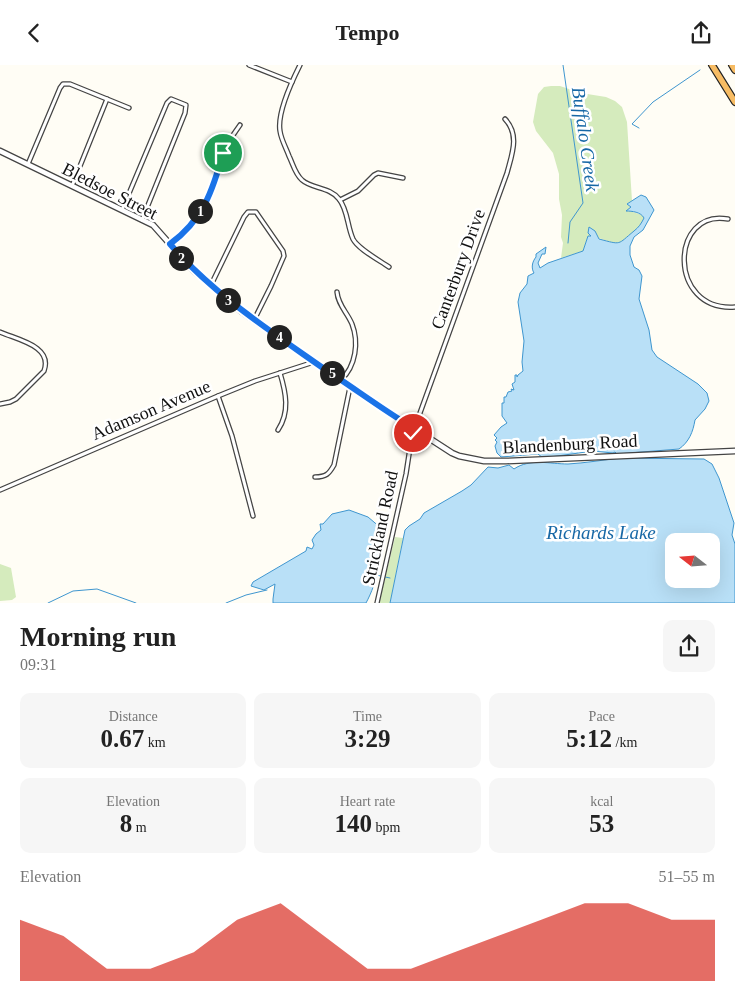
<!DOCTYPE html>
<html lang="en">
<head>
<meta charset="utf-8">
<style>
  :root { --surface:#fff; --page:#f6f6f6; --text:#222; --muted:#767676; --accent:#d93025 }
  body { margin:0; font-family:"Times New Roman",serif; background:var(--page); color:var(--text); height:100vh; display:flex; flex-direction:column; font-size:19px; white-space:nowrap }
  * { box-sizing:border-box; margin:0 }
  p { font-size:16px; color:var(--muted) }
  .icon { flex:none; width:28px; height:28px; fill:none; stroke:currentColor; stroke-width:2; stroke-linecap:round; stroke-linejoin:round }
  .map { position:relative; height:538px; overflow:hidden }
  .sheet { display:flex; flex-direction:column; background:var(--surface); flex:1 }
  .sheet>* { flex:none }
  .needle { width:32px; rotate:287deg }
  .tools { position:absolute; left:665px; top:468px; display:grid; gap:10px }
  .tools a { display:grid; place-items:center; width:55px; height:55px; border-radius:10px; background:var(--surface); box-shadow:0 5px 20px #0002; font-size:25px }
  .pin { position:absolute; display:grid; place-items:center; width:42px; height:42px; color:#fff; margin:-21px; border:2px solid #fff; border-radius:50%; box-shadow:0 1px 5px #0007 }
  .km { position:absolute; width:25px; height:25px; margin:-12px; border-radius:50%; background:#222; color:#fff; font-size:14px; line-height:25px; text-align:center }
  .round { display:grid; place-items:center; flex:none; width:52px; height:52px; border-radius:10px; background:var(--page) }
  .overview { display:flex; align-items:center; justify-content:space-between; height:85px; padding:0 20px }
  h1 { font-size:28px; font-weight:700; line-height:38px }
  .stats { display:grid; grid-template-columns:repeat(3,1fr); gap:8px; height:85px; padding:5px 20px }
  .stats div { display:grid; align-content:center; border-radius:10px; background:var(--page); text-align:center }
  .stats b { font-size:25px; font-weight:700 }
  .stats small { font-size:14px; font-weight:400 }
  .stats p { font-size:14px }
  .chart { height:140px; padding:10px 20px }
  .chart p { display:flex; justify-content:space-between }
  .chart svg { width:100%; height:90px; margin-top:5px; fill:var(--accent); opacity:.7 }
  header { display:flex; justify-content:space-between; align-items:center; height:65px; padding:0 20px; background:var(--surface); font-size:22px; font-weight:700 }
  .map>svg:first-child { display:block }
  .green { fill:#d5ebbd }
  .water { fill:#b9e0f7; stroke:#3f96cf; fill-rule:evenodd }
  .lines { fill:none; stroke-linecap:round; stroke-linejoin:round }
  .stream { stroke:#3f96cf; stroke-width:1 }
  .minor-casing { stroke:#444; stroke-width:5.5 }
  .tertiary-casing { stroke:#444; stroke-width:7 }
  .trunk-casing { stroke:#222; stroke-width:8 }
  .minor { stroke:#fff; stroke-width:3 }
  .tertiary { stroke:#fff; stroke-width:4.5 }
  .trunk { stroke:#f7bc64; stroke-width:5.5 }
  .route-casing { stroke:#fff; stroke-width:10 }
  .route { stroke:#1a73e8; stroke-width:6 }
  .labels { text-anchor:middle; stroke-width:5; stroke-linejoin:round; paint-order:stroke }
  .street-label { font-size:18px; fill:#111; stroke:#fff }
  .water-label { font-size:19px; font-style:italic; fill:#1768a6; stroke:#fff }
</style>
</head>
<body>
<header><svg class="icon" aria-label="back" viewBox="0 0 24 24"><path d="M15 5l-7 7 7 7"/></svg>Tempo<svg class="icon" aria-label="share" viewBox="0 0 24 24"><path d="M12 15V3M7 8l5-5 5 5M5 13v7h14v-7"/></svg></header>
<div class="map">
<svg width="735" height="538" viewBox="0 0 735 538">
  <rect width="100%" height="100%" fill="#fffdf5"/>
  <g class="green">
    <path d="M551,21H560L581,28L606,32L615,36L622,42L627,57L632,136L627,139L631,142L630,146L642,150L644,153C640,162 629,176 619,178C613,179 605,175 599,173L594,165L590,169L591,171H588L583,186L561,193L563,178L561,172L562,150L559,134V109L553,88L536,66L533,57L538,29L544,22Z"/>
    <polygon points="395,472 403,473 390,538 379,538"/>
    <polygon points="0,499 11,503 16,532 12,535 0,536"/>
  </g>
  <g class="water">
    <path d="M641,130L646,132L654,145L643,165L634,172L630,181V190L634,202L639,205L642,211L639,234L649,265L652,285L657,292L698,319L707,328L709,336L705,344L695,355C693,367 689,377 679,384L617,389L615,387L613,388L593,386L543,393L538,389L501,392L497,388L495,381L497,377L495,375L497,373L494,370L501,362L507,358L502,351V338H504V332H506L508,327L512,326L511,324L514,325L512,319L515,317V310H517V312L518,310L523,306L522,297L524,276L518,237L520,228L527,219L528,211L534,208C531,203 532,197 536,192V189L546,182L545,189H542L538,198L540,203L548,198L583,186L588,171H591L588,168L589,162L595,166L599,174C622,180 617,180 634,166C639,162 641,159 644,153C641,147 632,146 626,146L631,142L627,139Z"/>
    <path d="M620,393L704,394L712,399L719,413L734,458L732,470L735,479V538H390L405,465L409,461L420,454L424,448L462,426L471,420L488,402L498,403L509,400L514,404C530,393 550,399 568,399C585,398 603,395 620,393ZM674,476H711V514H674Z"/>
    <path d="M349,445L368,452L381,463C385,485 377,518 366,538H273V534L275,519L264,525L251,521L253,517L306,486L307,482L312,484L314,480L312,475L316,469L321,465L320,459H323L332,449Z"/>
  </g>
  <g class="lines">
    <g class="stream">
      <polyline points="563,0 583,138 570,157 568,178"/>
      <polyline points="639,63 632,59 653,37 700,5"/>
      <polyline points="376,510 390,513"/>
      <polyline points="48,538 73,526 97,524 136,538"/>
      <polyline points="226,538 246,530 267,525"/>
    </g>
    <defs>
      <g id="minor">
        <polyline points="249,0 292,17"/>
        <path d="M300,0C292,16 277,48 280,66C281,74 286,83 289,91C293,99 295,109 302,115C312,124 330,122 339,134C348,145 347,161 353,174C358,184 379,195 389,202"/>
        <polyline points="28,99 60,23 63,19 70,19 129,43"/>
        <polyline points="72,121 107,34"/>
        <polyline points="340,135 358,126 374,110 378,108 403,113"/>
        <polyline points="122,145 167,38 171,34 186,40 185,48 142,155"/>
        <path d="M728,154C670,143 667,247 735,242"/>
        <path d="M170,179C188,166 204,145 213,124C218,112 219,99 224,87C227,77 234,69 240,60"/>
        <polyline points="211,220 244,152 248,147 256,147 283,186 284,191 271,221 254,255"/>
        <path d="M337,227C338,240 347,247 352,259C359,277 356,301 341,315"/>
        <path d="M0,267C18,275 53,281 44,306L16,334L10,337L0,339"/>
        <polyline points="218,331 232,371 253,451"/>
        <path d="M278,365C290,347 286,328 280,308"/>
        <path d="M315,412C326,412 329,409 334,400L350,322"/>
        <polyline points="0,425 218,331 255,316 314,297"/>
        <path d="M377,538L406,409L412,370L507,108C512,89 520,70 505,54"/>
      </g>
      <polyline id="tertiary" points="0,86 153,160 193,205 242,247 350,322 452,388 459,391 484,396 506,396 735,386"/>
      <g id="trunk">
        <polyline points="712,0 735,37"/>
        <polyline points="732,0 735,5"/>
      </g>
    </defs>
    <use href="#minor" class="minor-casing"/>
    <use href="#tertiary" class="tertiary-casing"/>
    <use href="#trunk" class="trunk-casing"/>
    <use href="#minor" class="minor"/>
    <use href="#tertiary" class="tertiary"/>
    <use href="#trunk" class="trunk"/>
  </g>
  <g class="lines">
    <defs>
      <path id="route" d="M223,88C213,125 203,155 170,179C213,229 269,265 323,303C354,323 383,345 415,364L413,368"/>
    </defs>
    <use href="#route" class="route-casing"/>
    <use href="#route" class="route"/>
  </g>
  <g class="labels">
    <g class="street-label">
      <text transform="translate(110 126) rotate(27)" y="6">Bledsoe Street</text>
      <text transform="translate(458 204) rotate(-70)" y="6">Canterbury Drive</text>
      <text transform="translate(151 345) rotate(-23)" y="6">Adamson Avenue</text>
      <text transform="translate(570 379) rotate(-3)" y="6">Blandenburg Road</text>
      <text transform="translate(380 463) rotate(-78)" y="6">Strickland Road</text>
    </g>
    <g class="water-label">
      <text transform="translate(586 74) rotate(82)" y="7">Buffalo Creek</text>
      <text x="601" y="474">Richards Lake</text>
    </g>
  </g>
</svg>
<div class="tools">
<a><svg class="needle" viewBox="-14 -14 28 28"><path d="M0-13l5 13h-10z" fill="#e53935"/><path d="M0 13l5-13h-10z" fill="#767676"/></svg></a>
</div>
<div class="pin" style="left:223px;top:88px;background:#1e9e55"><svg class="icon" aria-label="arrive" viewBox="0 0 24 24"><path d="M6 21V4h12l-3 4 3 4H6"/></svg></div>
<div class="pin" style="left:413px;top:368px;background:#d93025"><svg class="icon" aria-label="check" viewBox="0 0 24 24"><path d="M5 12l5 5 9-10"/></svg></div>
<b class="km" style="left:200px;top:146px">1</b>
<b class="km" style="left:181px;top:193px">2</b>
<b class="km" style="left:228px;top:235px">3</b>
<b class="km" style="left:279px;top:272px">4</b>
<b class="km" style="left:332px;top:308px">5</b>
</div>
<section class="sheet">
<div class="overview"><div><h1>Morning run</h1><p>09:31</p></div><a class="round"><svg class="icon" aria-label="share" viewBox="0 0 24 24"><path d="M12 15V3M7 8l5-5 5 5M5 13v7h14v-7"/></svg></a></div>
<div class="stats">
<div><p>Distance</p><b>0.67<small> km</small></b></div>
<div><p>Time</p><b>3:29</b></div>
<div><p>Pace</p><b>5:12<small> /km</small></b></div>
</div>
<div class="stats">
<div><p>Elevation</p><b>8<small> m</small></b></div>
<div><p>Heart rate</p><b>140<small> bpm</small></b></div>
<div><p>kcal</p><b>53</b></div>
</div>
<div class="chart"><p><span>Elevation</span>51–55 m</p>
<svg viewBox="0 0 160 44" preserveAspectRatio="none"><path d="M0 44V14L10 22L20 38L30 38L40 30L50 14L60 6L70 22L80 38L90 38L100 30L110 22L120 14L130 6L140 6L150 14L160 14V44z"/></svg>
</div>
</section>
</body>
</html>
